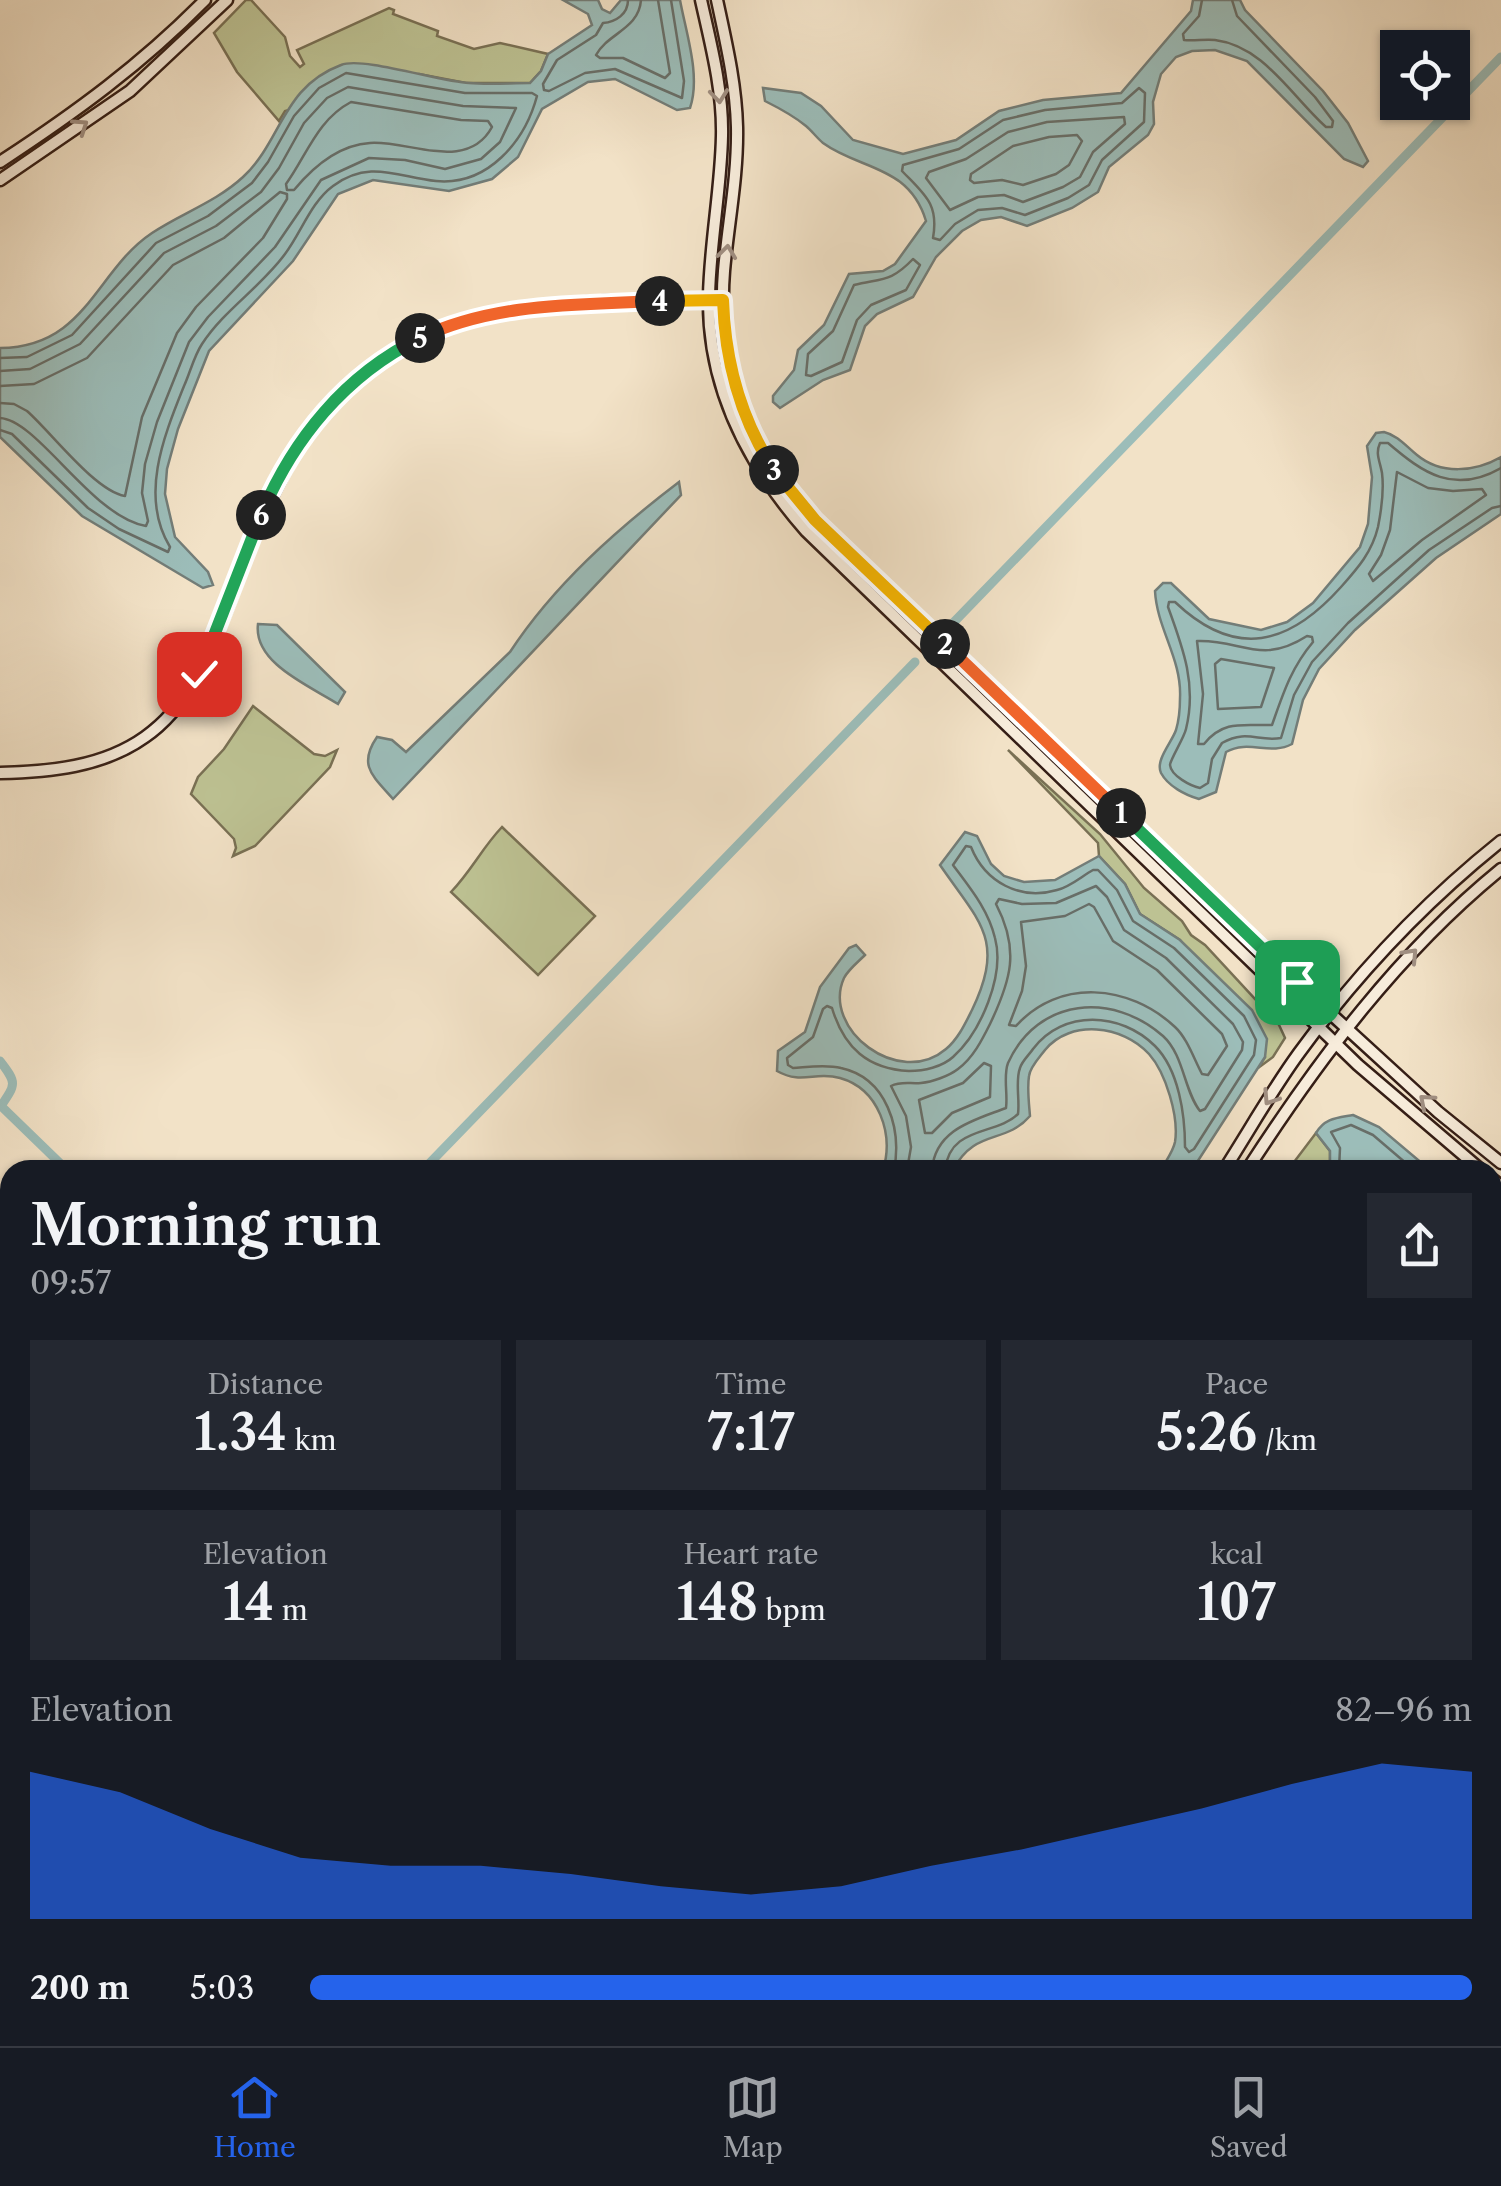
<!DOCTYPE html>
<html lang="en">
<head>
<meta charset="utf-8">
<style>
  :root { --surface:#171b24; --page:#242831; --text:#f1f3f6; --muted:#9ea1a6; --line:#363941; --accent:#2563eb }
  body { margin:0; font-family:"Libre Caslon Text",serif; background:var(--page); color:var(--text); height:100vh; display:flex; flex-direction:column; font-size:38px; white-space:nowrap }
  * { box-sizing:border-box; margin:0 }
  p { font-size:32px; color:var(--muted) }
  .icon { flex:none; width:55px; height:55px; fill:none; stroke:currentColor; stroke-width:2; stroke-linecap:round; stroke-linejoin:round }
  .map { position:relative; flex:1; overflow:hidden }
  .panel { position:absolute; left:0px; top:1160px; width:1502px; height:888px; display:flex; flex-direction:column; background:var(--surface); border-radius:30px 30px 0 0; box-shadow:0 2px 8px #0004 }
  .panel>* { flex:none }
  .tools { position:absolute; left:1380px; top:30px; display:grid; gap:20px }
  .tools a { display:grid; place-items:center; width:90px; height:90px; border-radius:0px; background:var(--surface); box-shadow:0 2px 8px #0004; font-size:50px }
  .pin { position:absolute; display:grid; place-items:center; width:85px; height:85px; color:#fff; margin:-42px; border-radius:20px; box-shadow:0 5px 15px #0006 }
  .km { position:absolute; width:50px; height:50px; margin:-25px; border-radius:50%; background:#222; color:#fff; font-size:28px; line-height:50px; text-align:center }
  .round { display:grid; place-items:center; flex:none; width:105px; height:105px; border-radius:0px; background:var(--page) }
  .summary { display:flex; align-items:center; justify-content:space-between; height:170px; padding:0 30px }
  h1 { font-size:55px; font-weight:600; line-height:75px }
  .stats { display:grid; grid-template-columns:repeat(3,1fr); gap:15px; height:170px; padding:10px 30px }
  .stats div { display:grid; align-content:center; border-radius:0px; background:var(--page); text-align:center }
  .stats b { font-size:50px; font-weight:600 }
  .stats small { font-size:28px; font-weight:400 }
  .stats p { font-size:28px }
  .chart { height:280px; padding:20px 30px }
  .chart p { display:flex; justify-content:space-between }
  .chart svg { width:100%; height:180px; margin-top:10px; fill:var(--accent); opacity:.7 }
  ul { padding:0 30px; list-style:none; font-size:32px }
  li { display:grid; grid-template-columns:160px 120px 1fr; align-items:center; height:75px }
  li i { height:25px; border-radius:12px; background:var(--accent) }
  .menu { display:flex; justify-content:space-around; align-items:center; height:140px; border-top:2px solid var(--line); background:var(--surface); font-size:28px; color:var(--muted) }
  .menu a { display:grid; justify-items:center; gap:5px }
  .menu .current { color:var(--accent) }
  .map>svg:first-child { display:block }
  .green { fill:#bdc293; stroke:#797054; stroke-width:2.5 }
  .water { fill:#9cbdb9; stroke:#737d78; stroke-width:2.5 }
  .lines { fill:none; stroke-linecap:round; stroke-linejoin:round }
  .shore { stroke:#686e68; stroke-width:2.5 }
  .canal { stroke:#9cbdb9; stroke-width:9 }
  .secondary-casing { stroke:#351e16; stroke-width:15 }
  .secondary { stroke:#f7ecdb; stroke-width:10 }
  .oneway { stroke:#a08f82 }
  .split-1-casing { stroke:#fff; stroke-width:20 }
  .split-2-casing { stroke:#fff; stroke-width:20 }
  .split-3-casing { stroke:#fff; stroke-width:20 }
  .split-4-casing { stroke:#fff; stroke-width:20 }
  .split-5-casing { stroke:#fff; stroke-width:20 }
  .split-6-casing { stroke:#fff; stroke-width:20 }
  .split-7-casing { stroke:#fff; stroke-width:20 }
  .split-1 { stroke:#22a559; stroke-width:12 }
  .split-2 { stroke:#f0652b; stroke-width:12 }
  .split-3 { stroke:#f5b400; stroke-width:12 }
  .split-4 { stroke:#f5b400; stroke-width:12 }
  .split-5 { stroke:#f0652b; stroke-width:12 }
  .split-6 { stroke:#22a559; stroke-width:12 }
  .split-7 { stroke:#22a559; stroke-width:12 }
</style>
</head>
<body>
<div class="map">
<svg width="1501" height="2046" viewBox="0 0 1501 2046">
  <rect width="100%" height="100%" fill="#f2e2c7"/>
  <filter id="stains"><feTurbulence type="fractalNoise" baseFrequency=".002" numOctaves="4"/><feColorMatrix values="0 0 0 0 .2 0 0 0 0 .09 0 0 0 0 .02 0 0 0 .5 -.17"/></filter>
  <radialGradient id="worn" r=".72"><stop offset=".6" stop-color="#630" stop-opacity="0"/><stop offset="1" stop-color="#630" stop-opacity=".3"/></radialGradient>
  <g class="green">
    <polygon points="246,0 251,0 285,37 290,56 300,67 304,64 297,50 389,8 394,10 393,14 438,31 437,36 474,49 500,43 548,54 541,71 530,83 466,83 419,74 285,111 279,121 237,72 214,33"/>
    <polygon points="253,706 314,754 325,756 337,750 330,767 255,846 233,856 236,848 234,839 191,794 198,777 224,749"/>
    <polygon points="1008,750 1100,834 1144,888 1182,921 1191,935 1205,945 1279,1025 1285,1038 1273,1057 1258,1068 1265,1057 1180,940 1140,914 1125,884 1099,856 1098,843"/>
    <path d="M502,827L595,916L538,975L451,892C472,870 482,848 502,827Z"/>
    <polygon points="1316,1133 1330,1151 1330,1170 1288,1170"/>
  </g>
  <g class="water">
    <path d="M563,0H598L602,9L610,13L621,0H680C686,33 701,76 690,108L677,110L615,79L588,82L542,109L518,157L492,179L449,191L373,180L338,194L293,261L209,351L178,429L167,469L165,494L175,537L208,572L213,585L203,588L198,585L82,516L0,437V348C87,347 95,271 152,233C182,213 216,202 243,177C282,141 282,87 341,65C362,56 441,82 469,83C489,85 510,83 530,83L541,71L548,54L592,25L588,14Z"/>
    <path d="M1193,0H1240L1245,10L1323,91L1348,123L1368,161L1363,167L1344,159L1247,61L1215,50L1192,51L1176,57L1161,74L1153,102L1154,124L1148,135L1109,167L1098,192L1072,208L1027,226L1001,217L981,220L962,231L936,257L913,297L877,314L865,326L850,370L823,380L780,408L773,402V396L794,370L798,350L824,325L849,274L883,271L895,264L926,221C909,165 860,170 823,143C817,138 812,131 806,126C794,116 779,108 765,101L763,88L801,93L821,106L853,140L903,154L956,140L999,111L1043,100L1121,93L1191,11Z"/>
    <path d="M1384,432C1397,435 1406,446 1417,455C1441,475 1475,472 1501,457V514L1436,558L1355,630L1319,669L1303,700L1292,744C1270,756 1249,739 1226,752L1216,792L1199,799C1185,795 1168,786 1161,773C1155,760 1172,742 1176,730C1179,720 1180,709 1180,698C1182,659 1157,629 1155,591L1163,583H1171L1209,619L1261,630L1287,622L1313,603L1360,547L1368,524L1372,477L1367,446L1376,433Z"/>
    <path d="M679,482L681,495L393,799C374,777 357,766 377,737L392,740L406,752L510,652C554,585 616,530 679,482Z"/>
    <path d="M258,624L277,625L345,692L338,704C310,686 253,663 258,624Z"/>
    <path d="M965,832L977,836L991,864L1004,876L1024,882L1055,880L1099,856L1125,884L1140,914L1180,940L1252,1010L1267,1039L1265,1057L1192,1170H1161C1165,1162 1173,1152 1175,1142C1179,1117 1166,1073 1149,1054C1123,1025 1070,1019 1045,1050C1039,1058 1030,1067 1029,1076C1027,1089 1029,1103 1030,1116C1005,1145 975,1128 953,1170H883C894,1134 879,1089 840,1078C815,1071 802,1085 777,1071L778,1051L805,1032L820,987L849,948L856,945L865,955C858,962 848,970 844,978C821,1029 899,1089 946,1049C958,1039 965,1024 972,1010C1006,939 979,922 940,865Z"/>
    <path d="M1353,1115L1379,1127L1430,1170H1330V1151L1316,1133C1325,1118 1337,1118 1353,1115Z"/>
    <polygon points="10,1449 10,1554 0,1583 0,1462"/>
    <polygon points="423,2038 580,2038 564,2046 397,2046"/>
    <polygon points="777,2038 857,2038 865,2046 784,2046"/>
  </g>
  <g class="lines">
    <g class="shore">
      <path d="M628,0C628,14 616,22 603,23L596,35L557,60L543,84L544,90L549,91L585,73L615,69L682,98L684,81L671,0"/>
      <path d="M641,0C639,29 608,33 596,55L600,58H623L665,78L670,73L658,0"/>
      <path d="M1202,0L1199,16L1183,34L1184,40C1194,41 1205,39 1215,40C1264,46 1292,97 1326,127H1332L1333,121L1315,97L1237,16L1232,0"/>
      <path d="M1139,88L1145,93L1144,122L1102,160L1089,185L1068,198L1025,215L1002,208L978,210L955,224L940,240L933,238C939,204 925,195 902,171L903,165L959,149L1003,120L1045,110L1122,103Z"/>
      <path d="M351,102L461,120L488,121L492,127C467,173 409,140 370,143C338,145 313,167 294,190H287L286,184C307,155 317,120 351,102Z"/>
      <polygon points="1124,117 1125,124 1093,152 1080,177 1063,187 1023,202 1004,195 978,197 950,210 926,178 929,172 966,159 1008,132 1047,122"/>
      <polygon points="1077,135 1082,141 1069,165 1056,174 1023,185 1002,180 974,183 970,180 971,174 1013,146 1049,137"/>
      <path d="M913,259L920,265L906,290L871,305L857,320L842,362L811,376L806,375L808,354L833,331L854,285C883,278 891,282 913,259Z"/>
      <path d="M0,358L27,357L72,335L156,243L208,216L252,183L268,162L294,116L319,88L346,73L465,93H532L537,96C525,141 488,186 436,181C398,177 369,159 333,186C311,202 301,233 285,254C261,287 224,310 202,344C194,356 190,373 184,386C164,436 139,496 170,547L168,552L119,529L88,508L12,434L0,430"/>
      <path d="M0,371L30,369L80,344L164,253L216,226L261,192L279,168L304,123L327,98L348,87L463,106L516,108L500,142L481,159L445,169L405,160L369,158L321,180L275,247L208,317L189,342L157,422L145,464L142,493L148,521L146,526C92,517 38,420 0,418"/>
      <path d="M0,386L34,384L87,358L173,265L224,238L280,192L287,194V199L263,238L196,307L177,333L142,417L125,496C95,491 51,432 27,411L14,404L0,403"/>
      <path d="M1501,468C1454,495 1423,473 1388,443H1380C1375,454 1380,461 1382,473C1384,489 1381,512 1378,527C1372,552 1358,568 1341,587C1289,645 1236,660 1175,602H1169L1168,607C1183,648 1197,685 1186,729C1184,738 1170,760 1170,765C1171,776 1191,786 1200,788L1208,783L1212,759L1222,743C1247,729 1258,742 1281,738L1294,695L1312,662L1348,623L1429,550L1492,508L1501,506"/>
      <polygon points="1397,472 1428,488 1453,491 1482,489 1486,495 1422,540 1373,581 1369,574 1381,555 1390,530"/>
      <path d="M1307,636L1312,637L1313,642C1291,668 1283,694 1272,725C1245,726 1224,719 1204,744H1198L1203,694L1197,641C1241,639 1260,666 1307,636Z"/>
      <polygon points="1221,659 1274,668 1261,707 1218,709 1215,664"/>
      <path d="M1089,904L1094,907L1113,941L1157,970L1222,1034L1227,1046L1208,1075L1202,1074C1194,1059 1187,1038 1175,1027C1129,984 1059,978 1016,1026L1009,1025L1022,991L1026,966L1021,922L1065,916Z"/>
      <polygon points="984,1063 991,1066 990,1097 952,1113 932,1133 925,1133 919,1100 963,1083"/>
      <path d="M894,1170C902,1129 887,1078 841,1068C826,1064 808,1067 793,1068L788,1065L787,1058L813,1037L823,1009L827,1006L832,1008C844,1048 868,1069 909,1071C924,1071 942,1067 953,1057C981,1032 1005,975 995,938C988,909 970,888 953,865L966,846L971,847C985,882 1020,901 1057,890C1070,887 1082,876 1093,870H1098L1117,890L1133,921L1174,948L1244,1016L1256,1040L1254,1055L1194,1149L1189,1152L1185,1147C1185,1115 1179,1070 1155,1046C1121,1012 1063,1009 1033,1049C1029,1055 1022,1061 1020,1068C1015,1081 1020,1100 1018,1114C996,1136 950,1125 945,1170"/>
      <path d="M907,1170L911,1147L906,1116L891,1086C901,1081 910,1084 921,1083C932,1082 949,1076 958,1069C973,1058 982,1040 990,1024C1011,980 1020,950 996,904L999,899L1022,904L1056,903L1096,886L1107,897L1124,930L1166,958L1233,1024L1243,1042L1242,1050L1205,1109L1200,1111C1184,1091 1184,1055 1163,1036C1113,992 1038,997 1008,1063C1003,1076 1008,1094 1006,1108C975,1120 935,1129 932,1170"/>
      <polyline points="1339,1170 1340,1148 1331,1132 1351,1125 1373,1135 1414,1170"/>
    </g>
    <g class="canal">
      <polyline points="954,622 1501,57"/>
      <path d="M0,1061C17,1083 16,1084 1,1106L67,1170"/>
      <polyline points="423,1170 915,662"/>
    </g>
    <defs>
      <g id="secondary">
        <path d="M701,0C711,45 723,90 722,136C721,189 710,243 709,296C707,386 748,465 806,531L1358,1065L1481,1170"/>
        <path d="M717,0C726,42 736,84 737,127C738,176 728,224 724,271C716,368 752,450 815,520L1331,1014L1438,1112L1501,1163"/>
        <path d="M0,162C75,113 142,64 205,0"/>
        <polyline points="0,180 130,91 227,0"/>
        <path d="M0,773C49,772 103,767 145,737C190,706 209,653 228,605C267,503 300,404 401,348C491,297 612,300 712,300"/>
        <path d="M1224,1170C1249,1131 1272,1090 1299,1053C1356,975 1426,901 1501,841"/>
        <path d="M1247,1170C1319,1059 1398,953 1501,869"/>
        <polyline points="1492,1179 1501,1186"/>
        <polyline points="1492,1905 1501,1903"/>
        <polyline points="1492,1915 1501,1914"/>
        <polyline points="1455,2038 1458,2046"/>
        <polyline points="1469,2038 1472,2046"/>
        <polyline points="0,2039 72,2042 161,2038"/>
        <polyline points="212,2046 258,2038"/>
      </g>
    </defs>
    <use href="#secondary" class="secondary-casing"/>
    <use href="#secondary" class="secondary"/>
  </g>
  <defs><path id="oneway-chevron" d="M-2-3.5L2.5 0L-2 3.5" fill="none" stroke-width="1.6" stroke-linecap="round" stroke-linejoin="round" transform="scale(2.5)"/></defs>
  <g class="oneway">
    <use href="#oneway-chevron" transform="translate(719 96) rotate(84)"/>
    <use href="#oneway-chevron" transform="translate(81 126) rotate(-34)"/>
    <use href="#oneway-chevron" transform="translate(727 252) rotate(-83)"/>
    <use href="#oneway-chevron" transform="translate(1411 955) rotate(-47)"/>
    <use href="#oneway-chevron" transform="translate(1270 1098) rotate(123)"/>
    <use href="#oneway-chevron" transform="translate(1426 1101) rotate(-139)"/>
  </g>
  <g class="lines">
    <defs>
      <polyline id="split-1" points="1121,813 1297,982"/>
      <polyline id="split-2" points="945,644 1121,813"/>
      <polyline id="split-3" points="774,470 815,520 945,644"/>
      <path id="split-4" d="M660,301L723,300C725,362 740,418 774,470"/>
      <path id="split-5" d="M420,338C495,302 579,305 660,301"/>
      <path id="split-6" d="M261,515C293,439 345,375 420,338"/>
      <polyline id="split-7" points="199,674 261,515"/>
    </defs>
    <use href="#split-1" class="split-1-casing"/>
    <use href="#split-2" class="split-2-casing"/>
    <use href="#split-3" class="split-3-casing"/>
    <use href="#split-4" class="split-4-casing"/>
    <use href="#split-5" class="split-5-casing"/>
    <use href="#split-6" class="split-6-casing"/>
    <use href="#split-7" class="split-7-casing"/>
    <use href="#split-1" class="split-1"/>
    <use href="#split-2" class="split-2"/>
    <use href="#split-3" class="split-3"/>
    <use href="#split-4" class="split-4"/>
    <use href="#split-5" class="split-5"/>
    <use href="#split-6" class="split-6"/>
    <use href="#split-7" class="split-7"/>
  </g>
  <rect width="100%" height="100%" filter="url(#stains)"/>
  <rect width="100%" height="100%" fill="url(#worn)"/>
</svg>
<div class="tools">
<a><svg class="icon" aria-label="locate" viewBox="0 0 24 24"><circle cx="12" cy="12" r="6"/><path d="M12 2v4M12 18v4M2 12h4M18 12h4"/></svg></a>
</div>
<div class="pin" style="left:1297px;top:982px;background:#1e9e55"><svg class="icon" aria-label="arrive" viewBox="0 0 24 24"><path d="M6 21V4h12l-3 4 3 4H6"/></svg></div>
<div class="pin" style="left:199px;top:674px;background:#d93025"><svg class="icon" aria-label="check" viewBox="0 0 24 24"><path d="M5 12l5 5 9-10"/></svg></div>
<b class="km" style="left:1121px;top:813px">1</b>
<b class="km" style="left:945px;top:644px">2</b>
<b class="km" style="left:774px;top:470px">3</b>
<b class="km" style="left:660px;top:301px">4</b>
<b class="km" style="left:420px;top:338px">5</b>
<b class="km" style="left:261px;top:515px">6</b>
<section class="panel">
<div class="summary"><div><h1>Morning run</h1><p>09:57</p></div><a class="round"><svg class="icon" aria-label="share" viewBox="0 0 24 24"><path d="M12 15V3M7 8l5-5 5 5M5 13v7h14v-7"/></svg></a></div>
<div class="stats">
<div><p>Distance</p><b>1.34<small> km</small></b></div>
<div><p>Time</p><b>7:17</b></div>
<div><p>Pace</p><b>5:26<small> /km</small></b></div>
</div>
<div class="stats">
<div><p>Elevation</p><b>14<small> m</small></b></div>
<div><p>Heart rate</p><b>148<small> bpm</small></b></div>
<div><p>kcal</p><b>107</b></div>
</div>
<div class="chart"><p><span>Elevation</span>82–96 m</p>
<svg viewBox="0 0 160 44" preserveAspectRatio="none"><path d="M0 44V8L10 13L20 22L30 29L40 31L50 31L60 33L70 36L80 38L90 36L100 31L110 27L120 22L130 17L140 11L150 6L160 8V44z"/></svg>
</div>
<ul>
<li><b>200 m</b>5:03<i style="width:100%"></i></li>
</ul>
</section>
</div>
<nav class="menu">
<a class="current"><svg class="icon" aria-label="home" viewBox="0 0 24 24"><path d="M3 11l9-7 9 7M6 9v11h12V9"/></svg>Home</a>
<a><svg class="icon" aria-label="map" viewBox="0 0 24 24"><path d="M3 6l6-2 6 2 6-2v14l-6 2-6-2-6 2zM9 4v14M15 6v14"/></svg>Map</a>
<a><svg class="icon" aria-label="saved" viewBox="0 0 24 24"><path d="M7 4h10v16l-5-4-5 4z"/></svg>Saved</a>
</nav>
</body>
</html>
